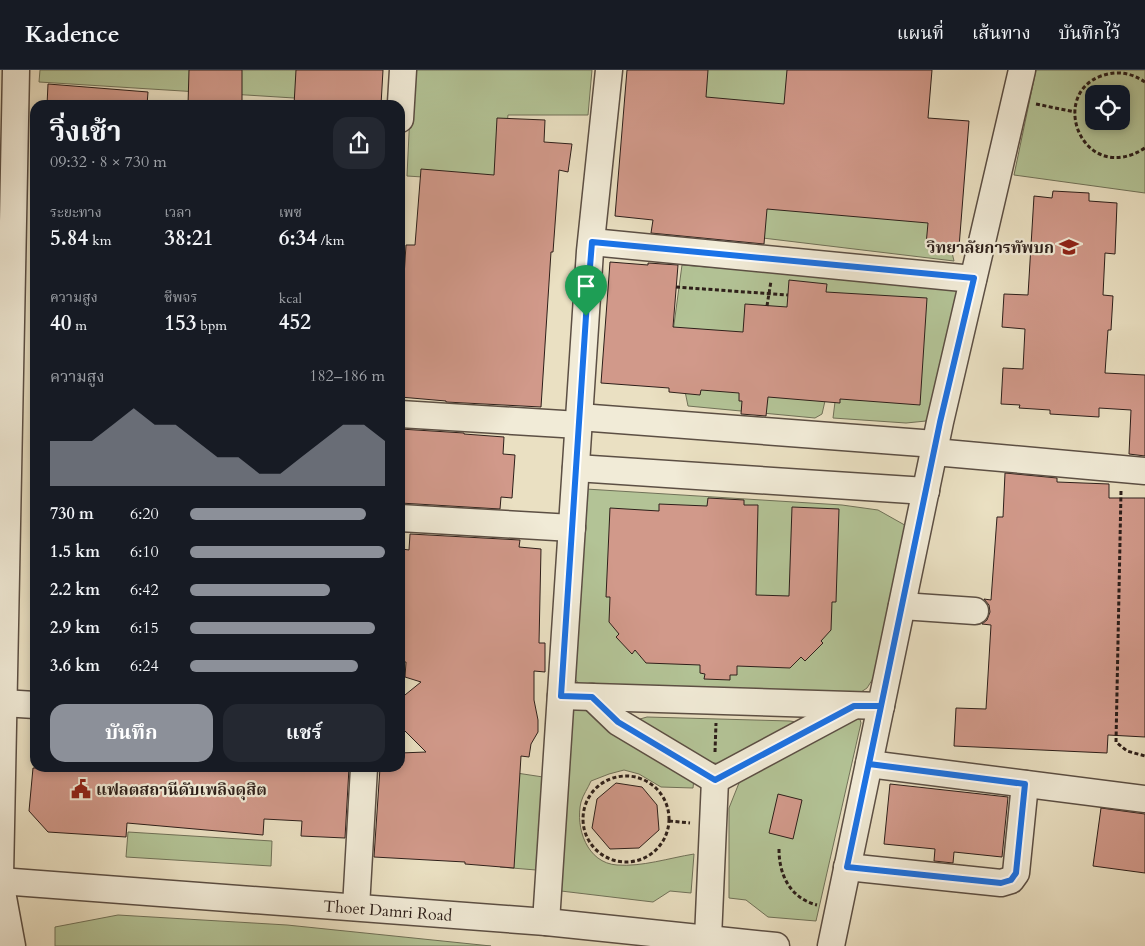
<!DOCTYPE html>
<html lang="th">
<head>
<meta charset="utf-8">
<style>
  :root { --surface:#171b24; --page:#242831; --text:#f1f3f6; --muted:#9ea1a6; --line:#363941; --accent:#8c9099 }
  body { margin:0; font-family:Cardo,"Noto Serif Thai",serif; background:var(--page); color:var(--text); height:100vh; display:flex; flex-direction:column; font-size:19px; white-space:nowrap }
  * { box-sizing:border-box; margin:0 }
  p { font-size:16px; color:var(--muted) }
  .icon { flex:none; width:28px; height:28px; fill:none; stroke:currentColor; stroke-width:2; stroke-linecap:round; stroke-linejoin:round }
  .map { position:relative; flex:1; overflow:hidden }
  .sheet { position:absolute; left:30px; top:30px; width:375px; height:672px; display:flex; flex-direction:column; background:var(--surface); border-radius:15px; box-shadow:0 2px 8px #0003 }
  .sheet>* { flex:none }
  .buttons { position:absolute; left:1085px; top:15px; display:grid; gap:10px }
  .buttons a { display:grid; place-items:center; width:45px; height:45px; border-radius:10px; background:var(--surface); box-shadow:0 2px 8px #0003; font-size:25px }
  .pin { position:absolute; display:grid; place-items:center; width:42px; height:42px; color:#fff; margin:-51px -21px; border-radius:50% 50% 50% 0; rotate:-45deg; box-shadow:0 0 5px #0007 }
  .pin .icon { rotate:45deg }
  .round { display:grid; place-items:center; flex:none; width:52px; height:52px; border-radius:15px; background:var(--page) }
  .summary { display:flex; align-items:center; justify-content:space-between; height:85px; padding:0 20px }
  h1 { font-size:28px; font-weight:700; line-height:38px }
  .figures { display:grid; grid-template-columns:repeat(3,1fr); gap:8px; height:85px; padding:5px 20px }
  .figures div { display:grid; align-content:center }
  .figures b { font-size:21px; font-weight:700 }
  .figures small { font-size:14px; font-weight:400 }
  .figures p { font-size:14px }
  .chart { height:140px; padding:10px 20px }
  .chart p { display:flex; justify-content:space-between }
  .chart svg { width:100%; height:90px; margin-top:5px; fill:var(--accent); opacity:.7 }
  .button { display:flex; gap:10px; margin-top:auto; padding:10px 20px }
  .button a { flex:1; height:58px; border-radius:15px; background:var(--accent); color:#fff; font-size:20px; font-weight:700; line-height:58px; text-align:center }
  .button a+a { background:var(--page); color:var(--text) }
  ul { padding:0 20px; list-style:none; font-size:16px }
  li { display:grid; grid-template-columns:80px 60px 1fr; align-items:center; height:38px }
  li i { height:12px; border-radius:6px; background:var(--accent) }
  header { display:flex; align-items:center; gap:30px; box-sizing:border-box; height:70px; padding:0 25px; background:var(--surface); border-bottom:1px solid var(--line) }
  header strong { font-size:24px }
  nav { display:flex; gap:28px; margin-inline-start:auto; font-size:18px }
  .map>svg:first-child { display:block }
  .green { fill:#b3c396; stroke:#707158; fill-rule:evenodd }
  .building { fill:#d1998a; stroke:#2d1f1a }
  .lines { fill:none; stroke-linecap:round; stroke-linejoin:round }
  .minor-casing { stroke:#5c4f44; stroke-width:29 }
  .path { stroke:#2d1f1a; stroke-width:3; stroke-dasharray:4 2.5; stroke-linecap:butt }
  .minor { stroke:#f1ebd7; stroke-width:26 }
  .route-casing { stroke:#fff; stroke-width:10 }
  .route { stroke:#1a73e8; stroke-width:6 }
  .labels { text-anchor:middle; stroke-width:4.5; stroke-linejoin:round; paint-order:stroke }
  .poi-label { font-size:16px; font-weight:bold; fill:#2d1f1a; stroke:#f1ebd7; text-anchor:end }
  .street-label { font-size:16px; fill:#2d1f1a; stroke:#f1ebd7 }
</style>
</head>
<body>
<header>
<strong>Kadence</strong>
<nav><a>แผนที่</a><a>เส้นทาง</a><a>บันทึกไว้</a></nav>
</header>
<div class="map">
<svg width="1145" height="876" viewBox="0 0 1145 876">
  <rect width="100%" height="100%" fill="#eae0c2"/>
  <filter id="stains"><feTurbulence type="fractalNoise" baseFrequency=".004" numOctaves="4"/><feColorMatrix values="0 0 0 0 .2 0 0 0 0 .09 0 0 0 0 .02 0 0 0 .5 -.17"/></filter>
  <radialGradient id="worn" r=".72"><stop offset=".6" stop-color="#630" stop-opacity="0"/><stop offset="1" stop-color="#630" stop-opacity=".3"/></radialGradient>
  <g class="green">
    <polygon points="40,0 342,0 340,35 310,29 39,12"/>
    <polygon points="412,0 592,0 588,45 508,45 501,112 407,106"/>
    <polygon points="704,0 882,0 940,131 954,191 696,160"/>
    <path d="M1036,0H1145V123L1014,105ZM1094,24H1121V51H1094Z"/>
    <polygon points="682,195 958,217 959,230 931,343 926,351 906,353 833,348 835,332 825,331 822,344 815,348 688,336 673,262"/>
    <polygon points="586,419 842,435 878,440 910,458 874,607 867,618 858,624 580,615 574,608"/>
    <path d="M577,633L694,708L693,718L661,717L639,704L624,700L609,704L591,711C588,718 583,725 581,732C575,758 587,793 617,795C642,797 669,788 694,784L691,823L670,821L653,832L561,821L570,641Z"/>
    <polygon points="859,646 861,653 816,851 768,847 746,830 729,828 729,738 739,713 747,702"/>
    <polygon points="647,647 790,651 796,652 727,695 702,691 638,654 640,649"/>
    <polygon points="510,702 543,707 536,800 500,797"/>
    <polygon points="128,762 272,771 271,796 126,787"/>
    <polygon points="118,845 287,855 491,876 55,876 55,857"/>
  </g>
  <g class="building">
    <polygon points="189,0 242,0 242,35 188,35"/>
    <polygon points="296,0 383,0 381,35 294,35"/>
    <polygon points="627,0 708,0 706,27 784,34 787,0 932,0 928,48 969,51 959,177 926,175 928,153 767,139 764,174 651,163 653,150 615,146"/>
    <polygon points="48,14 148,22 147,35 47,35"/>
    <polygon points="497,48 545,50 544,72 572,74 568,102 559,100 553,182 551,182 541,337 446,332 446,331 400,327 400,270 406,175 415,175 421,99 494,105"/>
    <polygon points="1053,121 1089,123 1089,131 1117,133 1115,184 1105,183 1103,225 1113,226 1111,260 1108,260 1105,303 1145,305 1145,386 1129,384 1131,340 1099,338 1099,347 1050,344 1050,340 1019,338 1020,335 1001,334 1003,298 1023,299 1025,259 1002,257 1004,224 1028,225 1034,126 1052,128"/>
    <polygon points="610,192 648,195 648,193 678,195 673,257 743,262 745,234 787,237 789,210 827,214 826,222 927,228 920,335 840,329 840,333 768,327 766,346 741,344 742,331 739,331 739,323 701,320 700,325 669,322 669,318 601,313"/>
    <polygon points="400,359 464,363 464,364 504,367 503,384 515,385 512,428 501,427 500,439 400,433"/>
    <polygon points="1005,403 1057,408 1057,412 1109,414 1109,428 1145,428 1145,667 1108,665 1107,683 954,676 956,638 986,639 991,555 982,554 987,550 990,542 989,535 984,529 991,530 997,447 1003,447"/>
    <polygon points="708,428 744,430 744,435 758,435 756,525 789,526 792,437 839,439 836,532 832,532 831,560 821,571 823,573 805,591 801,587 790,598 737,596 737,605 730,605 730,610 704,609 705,604 700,603 700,595 646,593 635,580 632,584 616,567 619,564 609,552 610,527 606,527 610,438 659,441 659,434 707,436"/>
    <polygon points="410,464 520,470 519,477 541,479 539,573 545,573 545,602 534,601 534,630 538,650 538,662 531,674 529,687 521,686 514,798 465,794 465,792 374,787 380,698 400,698 400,683 426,682 400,656 400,629 421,612 405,607 406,592 400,592 400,503 402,479 409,480"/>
    <polygon points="33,698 349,698 345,768 301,766 302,751 264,749 263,765 127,753 126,767 48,762 29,741"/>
    <polygon points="616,713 642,717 657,735 659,760 639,778 610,779 592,758 597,729"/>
    <polygon points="890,714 1008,727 1002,787 954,782 953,793 934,791 935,779 884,774"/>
    <polygon points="778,724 802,730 793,769 769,763"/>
    <polygon points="1101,738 1145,744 1145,803 1093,796"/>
  </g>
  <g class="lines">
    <defs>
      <g id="minor">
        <polyline points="400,49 403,0"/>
        <polyline points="592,172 973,209"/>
        <polyline points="400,344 579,355"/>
        <polyline points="579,347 935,374"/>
        <polyline points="934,382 1145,401"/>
        <polyline points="576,398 926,421"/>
        <polyline points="400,448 572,458"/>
        <polyline points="902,536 975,541"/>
        <polyline points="561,626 881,636"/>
        <polyline points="592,627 618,652 715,710"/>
        <polyline points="3,633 35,635"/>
        <polyline points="869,694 1145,729"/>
        <polyline points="715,710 853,636"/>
        <polyline points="847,797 1001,813 1011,810 1016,803 1025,714"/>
        <polyline points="0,807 16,0"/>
        <path id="s1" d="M0,811L546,852L776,876"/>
        <polyline points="0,811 12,876"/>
        <polyline points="356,837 364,698"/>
        <polyline points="546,852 590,181 609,0"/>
        <polyline points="708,868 715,710"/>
        <polyline points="831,876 940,352 1022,0"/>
      </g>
    </defs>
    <use href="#minor" class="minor-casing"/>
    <g class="path">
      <path d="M1145,12C1131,3 1118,0 1101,6C1047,26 1084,117 1145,78"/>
      <polyline points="1036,34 1075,42"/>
      <polyline points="676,217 788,225"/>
      <polyline points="767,236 771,211"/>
      <polyline points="1121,421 1116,672 1127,681 1145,686"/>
      <polyline points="715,682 716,653"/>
      <circle cx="626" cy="749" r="43"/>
      <polyline points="669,751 690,753"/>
      <path d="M779,779C779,805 790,828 817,835"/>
    </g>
    <use href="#minor" class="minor"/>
  </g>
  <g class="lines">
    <defs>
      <polyline id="route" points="586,246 561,626 592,627 618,652 715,710 854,636 881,636 847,797 1001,813 1011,810 1016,803 1025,714 869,694 940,352 974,208 592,172 586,246"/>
    </defs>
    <use href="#route" class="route-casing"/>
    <use href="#route" class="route"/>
  </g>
  <defs>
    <symbol id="university-bare" viewBox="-9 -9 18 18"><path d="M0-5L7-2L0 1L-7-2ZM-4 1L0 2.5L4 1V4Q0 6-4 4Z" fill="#8f2418" stroke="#f1ebd7" stroke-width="2.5" paint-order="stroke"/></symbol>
    <symbol id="civic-bare" viewBox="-9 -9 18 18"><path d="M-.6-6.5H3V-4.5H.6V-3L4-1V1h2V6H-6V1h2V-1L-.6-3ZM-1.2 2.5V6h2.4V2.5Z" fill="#8f2418" stroke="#f1ebd7" stroke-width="2.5" paint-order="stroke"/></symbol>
  </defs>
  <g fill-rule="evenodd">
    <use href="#university-bare" x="1055" y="163" width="28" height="28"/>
    <use href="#civic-bare" x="67" y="705" width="28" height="28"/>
  </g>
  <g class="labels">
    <g class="poi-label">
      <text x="1054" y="183">วิทยาลัยการทัพบก</text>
      <text x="96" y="725" text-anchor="start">แฟลตสถานีดับเพลิงดุสิต</text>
    </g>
    <g class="street-label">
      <text dy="6" stroke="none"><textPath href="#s1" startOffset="389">Thoet Damri Road</textPath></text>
    </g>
  </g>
  <rect width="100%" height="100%" filter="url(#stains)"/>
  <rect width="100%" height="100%" fill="url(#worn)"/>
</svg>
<div class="buttons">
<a><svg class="icon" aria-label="locate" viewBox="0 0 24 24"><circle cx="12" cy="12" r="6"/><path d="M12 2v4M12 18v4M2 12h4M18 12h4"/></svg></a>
</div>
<div class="pin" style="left:586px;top:246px;background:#1e9e55"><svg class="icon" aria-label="arrive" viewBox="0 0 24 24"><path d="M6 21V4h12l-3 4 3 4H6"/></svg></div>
<section class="sheet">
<div class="summary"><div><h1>วิ่งเช้า</h1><p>09:32 · 8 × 730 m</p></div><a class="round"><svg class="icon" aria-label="share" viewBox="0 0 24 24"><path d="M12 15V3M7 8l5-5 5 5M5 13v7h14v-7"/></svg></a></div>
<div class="figures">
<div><p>ระยะทาง</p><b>5.84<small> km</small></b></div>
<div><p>เวลา</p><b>38:21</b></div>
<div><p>เพซ</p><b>6:34<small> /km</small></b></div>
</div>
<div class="figures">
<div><p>ความสูง</p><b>40<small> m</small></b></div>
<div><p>ชีพจร</p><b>153<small> bpm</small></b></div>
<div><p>kcal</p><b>452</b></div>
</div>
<div class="chart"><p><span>ความสูง</span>182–186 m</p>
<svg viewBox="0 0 160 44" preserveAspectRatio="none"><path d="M0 44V22L10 22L20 22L30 14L40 6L50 14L60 14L70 22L80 30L90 30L100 38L110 38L120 30L130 22L140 14L150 14L160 22V44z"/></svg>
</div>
<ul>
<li><b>730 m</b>6:20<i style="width:90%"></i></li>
<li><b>1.5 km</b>6:10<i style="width:100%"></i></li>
<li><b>2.2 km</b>6:42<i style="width:72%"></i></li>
<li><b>2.9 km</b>6:15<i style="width:95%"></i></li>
<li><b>3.6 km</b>6:24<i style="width:86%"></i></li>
</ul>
<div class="button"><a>บันทึก</a><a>แชร์</a></div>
</section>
</div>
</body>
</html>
